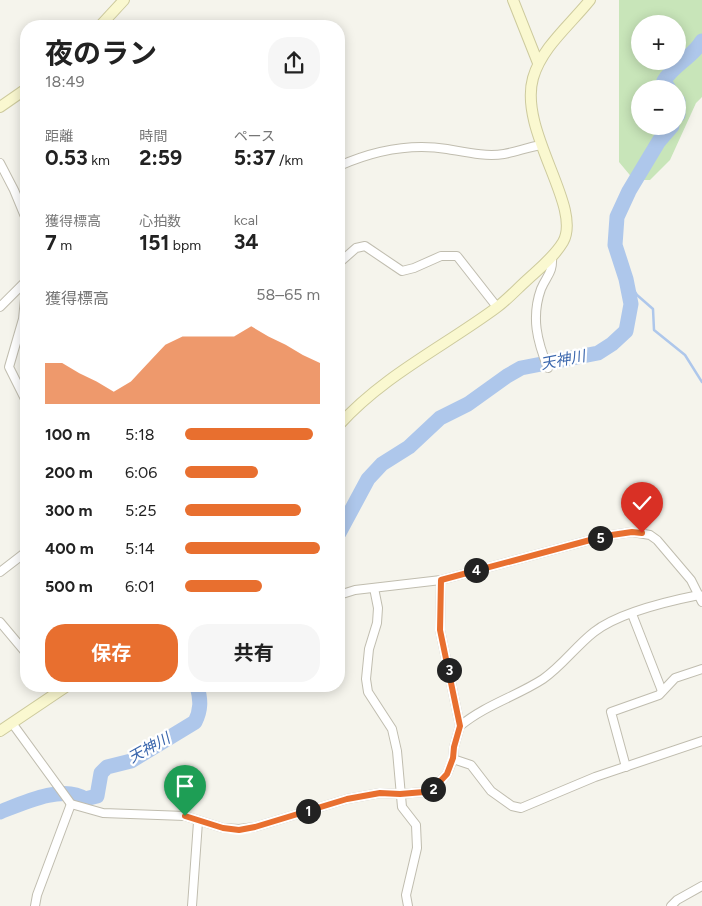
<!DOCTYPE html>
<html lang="ja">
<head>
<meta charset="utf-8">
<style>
  :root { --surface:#fff; --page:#f6f6f6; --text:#222; --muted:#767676; --accent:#e86f2f }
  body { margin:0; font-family:Figtree,"Noto Sans JP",sans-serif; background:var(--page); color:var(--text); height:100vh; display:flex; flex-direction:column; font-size:19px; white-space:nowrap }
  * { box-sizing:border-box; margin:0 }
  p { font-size:16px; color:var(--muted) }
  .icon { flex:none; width:28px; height:28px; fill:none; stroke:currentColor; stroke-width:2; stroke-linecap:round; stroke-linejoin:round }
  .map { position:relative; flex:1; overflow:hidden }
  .side { position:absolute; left:20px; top:20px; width:325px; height:672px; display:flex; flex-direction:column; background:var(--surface); border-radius:20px; box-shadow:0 2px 12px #0003 }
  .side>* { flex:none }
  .controls { position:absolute; left:631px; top:15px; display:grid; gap:10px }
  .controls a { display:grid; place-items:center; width:55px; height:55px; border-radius:50%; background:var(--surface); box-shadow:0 2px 12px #0003; font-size:25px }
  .pin { position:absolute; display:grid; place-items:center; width:42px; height:42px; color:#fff; margin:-51px -21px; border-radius:50% 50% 50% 0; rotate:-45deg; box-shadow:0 0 5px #0007 }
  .pin .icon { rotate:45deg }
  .km { position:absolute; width:25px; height:25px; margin:-12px; border-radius:50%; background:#222; color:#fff; font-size:14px; line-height:25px; text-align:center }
  .round { display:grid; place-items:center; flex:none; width:52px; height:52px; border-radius:20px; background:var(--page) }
  .headline { display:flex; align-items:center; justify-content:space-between; height:85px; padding:0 25px }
  h1 { font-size:28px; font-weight:700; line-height:38px }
  .figures { display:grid; grid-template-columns:repeat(3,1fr); gap:8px; height:85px; padding:5px 25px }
  .figures div { display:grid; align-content:center }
  .figures b { font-size:21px; font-weight:700 }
  .figures small { font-size:14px; font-weight:400 }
  .figures p { font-size:14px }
  .chart { height:140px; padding:10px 25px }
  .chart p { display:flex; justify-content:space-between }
  .chart svg { width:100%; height:90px; margin-top:5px; fill:var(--accent); opacity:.7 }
  .primary-button { display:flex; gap:10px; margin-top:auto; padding:10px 25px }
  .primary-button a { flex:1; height:58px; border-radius:20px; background:var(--accent); color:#fff; font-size:20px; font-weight:700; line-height:58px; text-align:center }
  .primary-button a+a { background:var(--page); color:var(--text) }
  ul { padding:0 25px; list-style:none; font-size:16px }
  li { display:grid; grid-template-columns:80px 60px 1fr; align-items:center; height:38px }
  li i { height:12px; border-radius:6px; background:var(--accent) }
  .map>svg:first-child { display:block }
  .green { fill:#c8e5b9; fill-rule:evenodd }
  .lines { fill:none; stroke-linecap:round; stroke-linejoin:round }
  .stream { stroke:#aec7eb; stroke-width:2.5 }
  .river { stroke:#aec7eb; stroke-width:15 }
  .street-casing { stroke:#c0bdaf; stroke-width:10 }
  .secondary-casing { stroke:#cdca9d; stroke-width:12 }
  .street { stroke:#fff; stroke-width:8 }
  .secondary { stroke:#faf8d0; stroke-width:10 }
  .route-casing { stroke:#fff; stroke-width:10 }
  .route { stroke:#e86f2f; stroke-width:6 }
  .labels { text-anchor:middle; stroke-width:4.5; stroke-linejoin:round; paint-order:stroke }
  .water-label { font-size:15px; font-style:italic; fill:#3b67ad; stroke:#fff }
</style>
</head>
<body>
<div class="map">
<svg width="702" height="906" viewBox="0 0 702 906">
  <rect width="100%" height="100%" fill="#f5f4ec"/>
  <path class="green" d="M619,0H702V97L696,103L670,160L650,180H634L619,162ZM640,24H678V61H640ZM640,89H678V126H640Z"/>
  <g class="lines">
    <polyline class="stream" points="626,279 637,295 653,309 654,330 685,355 702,382"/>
    <g class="river">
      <path d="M669,89L664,81C673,65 693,57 702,41"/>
      <polyline points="678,101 678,115"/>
      <polyline points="339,533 368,479 382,464 409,447 440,418 468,404 507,376 521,368 598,353 612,344 626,331 631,304 626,279 615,245 617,217 629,191 659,141 672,126"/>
      <path d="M0,812C23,803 63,784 85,799L97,796L101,773L107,767L131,761L195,722C201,710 201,700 197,686"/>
    </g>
    <defs>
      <g id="street">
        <polyline points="0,163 14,190 26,219"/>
        <path d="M339,166C373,151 409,143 447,149C465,152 485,157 504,154C516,152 528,147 541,145"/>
        <polyline points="339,263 356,248 365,246 402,271 414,268 441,256 457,256 497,307"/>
        <polyline points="26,289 23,319 9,367 26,401"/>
        <polyline points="0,307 26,281"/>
        <path d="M548,368C537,341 531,317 541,289C547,275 553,273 552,257"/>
        <polyline points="0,572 26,552"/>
        <polyline points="374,588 378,608 377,623 369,649 366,679 368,692 392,729 397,751 402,807 416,825 417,848 406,895 408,906"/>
        <polyline points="339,595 355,590 441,580 605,536 632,532 650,535 657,540 691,580 702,602"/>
        <polyline points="632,614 662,691"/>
        <polyline points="0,622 26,653"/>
        <polyline points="12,723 71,804 103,813 185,816 223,828 239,829 255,827 347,799 380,793 400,794 424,792 433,789 447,774 453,759 454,747 460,726 440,630 441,580"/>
        <path d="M460,726C485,705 517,696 543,679C562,666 576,646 594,632C618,613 669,601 699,595"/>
        <polyline points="453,759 471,765 491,791 512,806 521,808 595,777 702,741"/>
        <polyline points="626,767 611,712 659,695 675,678 702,669"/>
        <polyline points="35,906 37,895 71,804"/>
        <polyline points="192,906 198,822"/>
        <polyline points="671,906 677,900 702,886"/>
      </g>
      <g id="secondary">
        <polyline points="513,0 538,63"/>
        <polyline points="100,26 124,0"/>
        <polyline points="0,107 26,89"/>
        <path d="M339,425C383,376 443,347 496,308C507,300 517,289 527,280C540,268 554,257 563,242C583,207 518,131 533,78C542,47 570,25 590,0"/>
        <polyline points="0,731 67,686"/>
      </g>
    </defs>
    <use href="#street" class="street-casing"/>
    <use href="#secondary" class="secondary-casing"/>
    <use href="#street" class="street"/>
    <use href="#secondary" class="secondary"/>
  </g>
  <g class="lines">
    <defs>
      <polyline id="route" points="185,816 223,828 239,830 255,827 347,799 380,793 400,794 424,792 433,789 447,774 453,758 454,747 460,726 440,630 441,580 605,536 632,532 642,533"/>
    </defs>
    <use href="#route" class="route-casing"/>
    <use href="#route" class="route"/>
  </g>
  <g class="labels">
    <g class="water-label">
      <text transform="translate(563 360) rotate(-11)" y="5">天神川</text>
      <text transform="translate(149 748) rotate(-29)" y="5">天神川</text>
    </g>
  </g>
</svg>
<div class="controls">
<a>+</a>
<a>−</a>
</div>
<div class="pin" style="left:185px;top:816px;background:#1e9e55"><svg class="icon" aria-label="arrive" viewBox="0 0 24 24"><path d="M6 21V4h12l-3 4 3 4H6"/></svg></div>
<div class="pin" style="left:642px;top:533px;background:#d93025"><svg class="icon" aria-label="check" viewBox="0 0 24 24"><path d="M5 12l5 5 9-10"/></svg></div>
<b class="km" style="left:308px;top:811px">1</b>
<b class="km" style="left:433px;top:789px">2</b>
<b class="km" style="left:449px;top:670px">3</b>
<b class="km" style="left:476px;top:570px">4</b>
<b class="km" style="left:600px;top:538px">5</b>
<section class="side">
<div class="headline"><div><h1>夜のラン</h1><p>18:49</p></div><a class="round"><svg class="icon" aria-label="share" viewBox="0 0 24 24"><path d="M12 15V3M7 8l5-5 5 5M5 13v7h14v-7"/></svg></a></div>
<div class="figures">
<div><p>距離</p><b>0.53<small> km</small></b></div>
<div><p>時間</p><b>2:59</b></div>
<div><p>ペース</p><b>5:37<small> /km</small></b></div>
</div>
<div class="figures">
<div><p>獲得標高</p><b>7<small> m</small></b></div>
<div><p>心拍数</p><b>151<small> bpm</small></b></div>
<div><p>kcal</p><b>34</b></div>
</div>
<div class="chart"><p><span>獲得標高</span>58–65 m</p>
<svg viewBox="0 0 160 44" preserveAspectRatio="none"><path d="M0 44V24L10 24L20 29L30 33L40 38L50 33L60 24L70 15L80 11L90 11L100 11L110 11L120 6L130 11L140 15L150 20L160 24V44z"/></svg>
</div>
<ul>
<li><b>100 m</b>5:18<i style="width:95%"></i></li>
<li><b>200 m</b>6:06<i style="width:54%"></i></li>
<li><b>300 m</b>5:25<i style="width:86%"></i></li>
<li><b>400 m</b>5:14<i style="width:100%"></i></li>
<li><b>500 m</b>6:01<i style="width:57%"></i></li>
</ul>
<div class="primary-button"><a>保存</a><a>共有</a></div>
</section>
</div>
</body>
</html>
